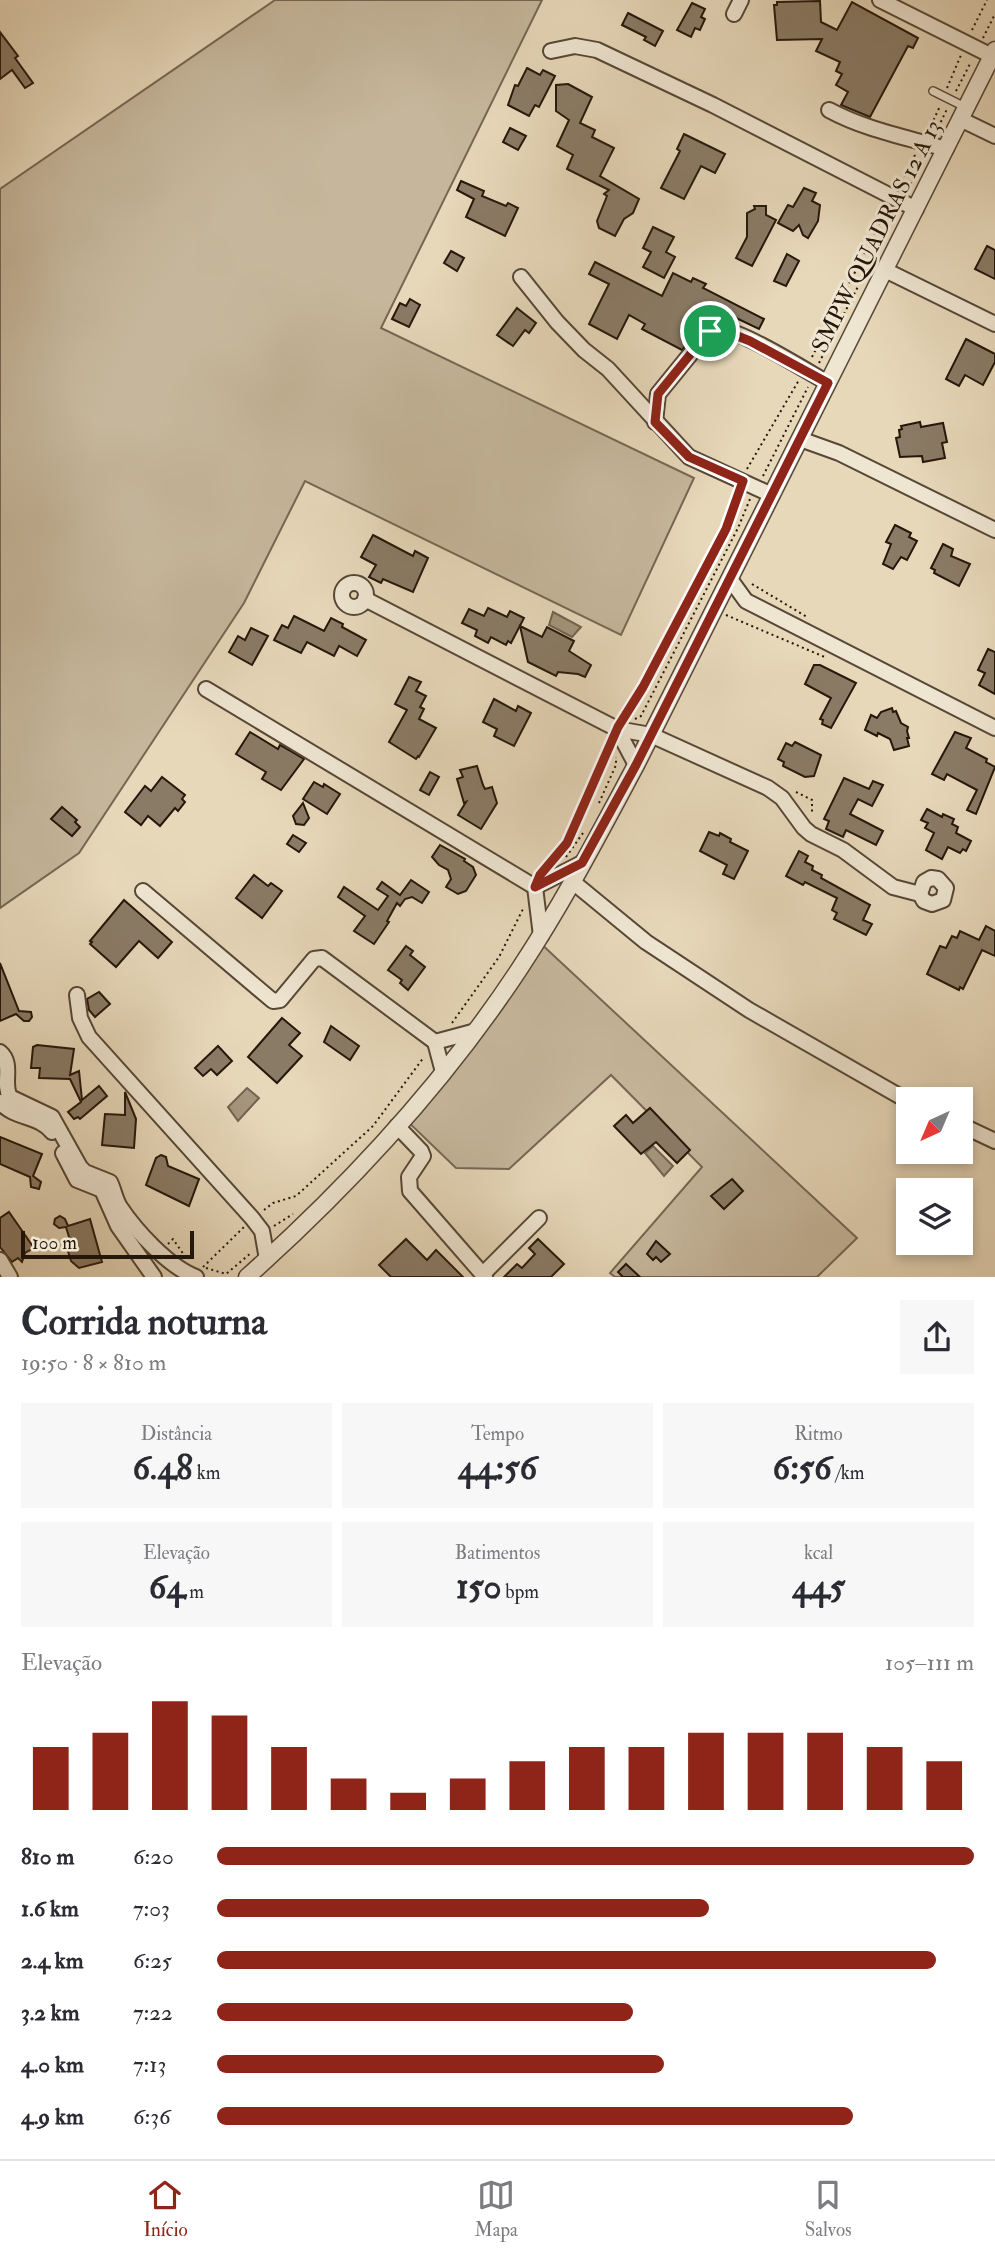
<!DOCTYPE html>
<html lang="pt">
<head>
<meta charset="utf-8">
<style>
  :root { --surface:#fff; --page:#f7f7f7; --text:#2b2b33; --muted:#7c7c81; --line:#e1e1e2; --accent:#8f2418 }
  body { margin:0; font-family:"IM FELL Double Pica",serif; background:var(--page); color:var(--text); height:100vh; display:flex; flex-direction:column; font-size:26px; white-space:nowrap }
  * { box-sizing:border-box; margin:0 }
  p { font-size:23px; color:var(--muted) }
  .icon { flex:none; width:38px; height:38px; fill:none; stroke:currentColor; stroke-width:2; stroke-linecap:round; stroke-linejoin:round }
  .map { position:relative; height:1277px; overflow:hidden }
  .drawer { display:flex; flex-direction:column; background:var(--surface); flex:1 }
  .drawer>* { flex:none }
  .needle { width:46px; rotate:224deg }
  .controls { position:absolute; left:896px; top:1087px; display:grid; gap:14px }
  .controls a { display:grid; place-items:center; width:77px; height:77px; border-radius:0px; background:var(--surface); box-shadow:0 4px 10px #0003; font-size:35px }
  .scale { position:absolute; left:21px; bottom:18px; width:173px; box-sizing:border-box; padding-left:7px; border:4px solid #25170a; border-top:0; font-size:19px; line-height:24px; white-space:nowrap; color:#25170a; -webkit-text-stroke:5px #efe6d2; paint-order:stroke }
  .pin { position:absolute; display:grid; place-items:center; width:60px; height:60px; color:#fff; margin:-30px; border:4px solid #fff; border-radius:50%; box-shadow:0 2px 7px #0007 }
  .round { display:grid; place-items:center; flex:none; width:74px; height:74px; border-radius:0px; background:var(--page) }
  .headline { display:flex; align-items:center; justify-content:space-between; height:119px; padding:0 21px }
  h1 { font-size:38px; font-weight:800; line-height:52px }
  .stats { display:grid; grid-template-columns:repeat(3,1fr); gap:10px; height:119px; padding:7px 21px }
  .stats div { display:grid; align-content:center; border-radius:0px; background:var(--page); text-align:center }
  .stats b { font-size:35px; font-weight:800 }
  .stats small { font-size:19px; font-weight:400 }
  .stats p { font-size:19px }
  .chart { height:196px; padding:14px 21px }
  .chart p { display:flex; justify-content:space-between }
  .chart svg { width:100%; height:126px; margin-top:7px; stroke:var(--accent); stroke-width:6 }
  ul { padding:0 21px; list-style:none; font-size:23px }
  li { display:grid; grid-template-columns:112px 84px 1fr; align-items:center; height:52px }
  li i { height:18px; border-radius:9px; background:var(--accent) }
  .tabs { display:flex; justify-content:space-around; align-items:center; height:98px; border-top:2px solid var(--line); background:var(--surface); font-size:19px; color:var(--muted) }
  .tabs a { display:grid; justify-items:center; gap:4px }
  .tabs .current { color:var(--accent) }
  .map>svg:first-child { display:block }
  .green { fill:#c6b79c; stroke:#766753; stroke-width:2 }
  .water { fill:#a5967e; stroke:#726350; stroke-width:2 }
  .building { fill:#8a7b66; stroke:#25170a; stroke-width:2 }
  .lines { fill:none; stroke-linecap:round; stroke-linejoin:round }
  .service-casing { stroke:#564736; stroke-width:10 }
  .minor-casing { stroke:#564736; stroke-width:18 }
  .tertiary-casing { stroke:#564736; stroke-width:19 }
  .path { stroke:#25170a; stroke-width:2; stroke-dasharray:2 3.5; stroke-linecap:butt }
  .service { stroke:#efe6d2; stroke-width:7 }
  .minor { stroke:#efe6d2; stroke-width:14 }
  .tertiary { stroke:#efe6d2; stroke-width:16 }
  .route-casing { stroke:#fff; stroke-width:14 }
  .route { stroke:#8f2418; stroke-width:9 }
  .labels { text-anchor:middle; stroke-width:6; stroke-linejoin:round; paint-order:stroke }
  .street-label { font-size:23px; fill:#25170a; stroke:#efe6d2 }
</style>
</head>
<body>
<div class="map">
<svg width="995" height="1277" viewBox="0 0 995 1277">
  <rect width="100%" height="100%" fill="#e7d8ba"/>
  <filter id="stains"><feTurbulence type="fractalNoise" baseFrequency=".00286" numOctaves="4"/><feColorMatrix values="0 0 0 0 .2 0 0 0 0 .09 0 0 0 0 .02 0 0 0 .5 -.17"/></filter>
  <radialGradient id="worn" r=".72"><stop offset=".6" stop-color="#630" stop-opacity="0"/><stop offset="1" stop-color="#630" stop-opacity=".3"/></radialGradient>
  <g class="green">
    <polygon points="275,0 542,0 381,328 694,478 621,635 305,481 244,603 79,853 0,908 0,189"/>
    <polygon points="538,941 857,1238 817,1277 615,1277 610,1273 702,1167 611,1075 509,1169 456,1168 404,1118"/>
  </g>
  <g class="water">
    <polygon points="553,612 581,627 572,637 549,625"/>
    <polygon points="247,1088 259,1098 238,1121 228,1107"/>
    <polygon points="653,1146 673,1166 664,1176 645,1153"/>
  </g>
  <g class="building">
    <polygon points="820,1 821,22 837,30 852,2 918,38 913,48 908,46 870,117 841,105 848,92 836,85 842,74 836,71 840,62 816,51 822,39 777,40 774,5 777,5 777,2"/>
    <polygon points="692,3 705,9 701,17 705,19 700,30 695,28 691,37 677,30"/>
    <polygon points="628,13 663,31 655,46 644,40 646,37 622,25"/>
    <polygon points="0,32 18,56 15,58 33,83 25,88 12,70 0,79"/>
    <polygon points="527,68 540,75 543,70 555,76 539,107 535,105 529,116 508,105 515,85 518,86"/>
    <polygon points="568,84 592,97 580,123 595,130 592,137 614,148 600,176 639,199 633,213 624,219 615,236 599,228 597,221 607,196 604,194 609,190 567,169 573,155 557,146 569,120 556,111 556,85"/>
    <polygon points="510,128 526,136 518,150 503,142"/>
    <polygon points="684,134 725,154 715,173 701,166 684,199 661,188 680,151 677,149"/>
    <polygon points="461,181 484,191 482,196 506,206 508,203 518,208 505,236 466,217 474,199 457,190"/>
    <polygon points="804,188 816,193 812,201 820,205 818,221 808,238 803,235 799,225 793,231 778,223 788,205 793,207"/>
    <polygon points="754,206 766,206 766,215 776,220 752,266 736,258 747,237 747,213 755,209"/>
    <polygon points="653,227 674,237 666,252 675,257 664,278 643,267 651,252 643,248"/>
    <polygon points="987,246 995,250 995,279 975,269"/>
    <polygon points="451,251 464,258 457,271 444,263"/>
    <polygon points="787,254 799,261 786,286 774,281"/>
    <polygon points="595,262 662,296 673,273 691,282 693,278 706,284 703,288 764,319 759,329 732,316 729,321 717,319 702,324 682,350 642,329 645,324 629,315 617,339 589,324 609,284 589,274"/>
    <polygon points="410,299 420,305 409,327 392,319 400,303 406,306"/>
    <polygon points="517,308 536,323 529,333 525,330 513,346 497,335"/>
    <polygon points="966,339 995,354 995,362 983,385 965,375 959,386 946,379"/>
    <polygon points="920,422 921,427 943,423 947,442 942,443 945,458 923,462 922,456 900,457 896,438 900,437 899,430 902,429 901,426"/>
    <polygon points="895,525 911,533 909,537 917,541 907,560 901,557 893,569 883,564 891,544 886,542"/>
    <polygon points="373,535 413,556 415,551 428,558 413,592 383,579 381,583 369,577 376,565 361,557"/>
    <polygon points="943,544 953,549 951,556 970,564 959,586 934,573 935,570 931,568"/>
    <polygon points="488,608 507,617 510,611 524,618 511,643 508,641 506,645 491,637 488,643 475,636 477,630 462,623 469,609 484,616"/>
    <polygon points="294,616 324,631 331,618 343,624 342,627 366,640 357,656 339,646 334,656 307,642 301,653 274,640 282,625 288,628"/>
    <polygon points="520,626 542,637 547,627 574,641 569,651 591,665 585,677 578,674 558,672 556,676 528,662"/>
    <polygon points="251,628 268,636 252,665 229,652 238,636 245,640"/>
    <polygon points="988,649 995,652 995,694 979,685 985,673 978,670"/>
    <polygon points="814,665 820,665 856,683 831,728 822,724 823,720 820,719 831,698 805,684"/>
    <polygon points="409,677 421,682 416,691 426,696 420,707 424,709 419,719 436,728 419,757 418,756 416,759 389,742 407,710 395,704"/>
    <polygon points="494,699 516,711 518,706 531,713 514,746 494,736 497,729 483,722"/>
    <polygon points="892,708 893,712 896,711 901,723 908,727 907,731 909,738 907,738 909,746 894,750 890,739 878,733 877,736 865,730 871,715 877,718 881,712"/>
    <polygon points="250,732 278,749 280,745 304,759 281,790 262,779 266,772 236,754"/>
    <polygon points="955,732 971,738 966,748 987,759 986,762 995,767 976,814 967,810 977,790 947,774 944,780 932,774"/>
    <polygon points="795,742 821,755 814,776 805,777 783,766 784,762 778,759 786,743 792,746"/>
    <polygon points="477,766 483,785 485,789 492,787 497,803 481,829 458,815 466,802 464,803 457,779 463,777 460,770"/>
    <polygon points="430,772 439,777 429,795 420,790"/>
    <polygon points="162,777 185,795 182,799 185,802 178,811 175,808 160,826 148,816 141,825 125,812 145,786 151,791"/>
    <polygon points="844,778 869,789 873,781 883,785 872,806 858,799 850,814 883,831 876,845 846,830 843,837 826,829 829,821 824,819"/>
    <polygon points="314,782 323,787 324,784 340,794 327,814 303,799"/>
    <polygon points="303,803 309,818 304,825 296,824 293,816"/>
    <polygon points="62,807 77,820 75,822 80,827 72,836 51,819"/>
    <polygon points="927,809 942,817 943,814 954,819 952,824 958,827 956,833 971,841 966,851 963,849 960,853 948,847 942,859 926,850 934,833 925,828 928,823 921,820"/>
    <polygon points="709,832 719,836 720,833 731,839 730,842 748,851 734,879 723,874 727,865 700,851"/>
    <polygon points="293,835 306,843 299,852 287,844"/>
    <polygon points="440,845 465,859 464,861 473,867 476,875 466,891 458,894 446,887 451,879 448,870 439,865 432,857"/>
    <polygon points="799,851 808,856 805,862 813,866 812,870 822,875 821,878 870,905 863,920 872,924 866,935 834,919 837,913 832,910 837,898 805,882 803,885 786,876"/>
    <polygon points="254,875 268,886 271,883 282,891 262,918 236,898"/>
    <polygon points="411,880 429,892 422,903 412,897 405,899 400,906 397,903 387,921 389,922 374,944 354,931 365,916 338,897 344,887 378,910 388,896 377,889 382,882 400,895"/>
    <polygon points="124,900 172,942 158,958 139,941 116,967 90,944 92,942 90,941"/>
    <polygon points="986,926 995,931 995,956 982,950 963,989 960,987 959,990 927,974 940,946 946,948 952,936 957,938 960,931 979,940"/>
    <polygon points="406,946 413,951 410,955 425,967 408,990 400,983 402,980 388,970"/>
    <polygon points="0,963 19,1011 31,1012 32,1017 29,1021 24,1021 16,1014 0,1021"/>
    <polygon points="99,992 110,1004 95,1017 89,1010 87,999"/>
    <polygon points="282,1018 300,1033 289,1045 302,1056 277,1083 248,1057"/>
    <polygon points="331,1026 359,1046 350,1060 324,1042"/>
    <polygon points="37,1045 74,1049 70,1075 79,1071 82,1100 99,1086 107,1096 80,1119 78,1117 74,1119 68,1112 81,1102 70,1079 39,1078 40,1068 31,1068 33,1047"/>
    <polygon points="218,1046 232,1061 217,1075 211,1069 203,1076 195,1068"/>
    <polygon points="125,1092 136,1119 134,1148 102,1145 105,1114 125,1115"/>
    <polygon points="650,1108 690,1150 677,1163 656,1142 641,1154 614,1126 626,1115 633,1123"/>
    <polygon points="0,1137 42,1154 33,1176 41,1182 39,1189 31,1187 30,1177 0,1164"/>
    <polygon points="161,1155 166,1157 168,1166 199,1179 189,1206 146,1185 156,1158"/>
    <polygon points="732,1179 743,1191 724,1209 711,1196"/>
    <polygon points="9,1212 34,1248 25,1253 22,1262 18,1258 12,1262 0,1247 0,1218"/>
    <polygon points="60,1216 65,1219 68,1226 90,1219 102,1262 79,1268 71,1261 67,1248 72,1247 66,1227 59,1228 54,1224 55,1219"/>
    <polygon points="406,1239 427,1260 436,1250 463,1277 391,1277 379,1265"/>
    <polygon points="538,1239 564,1264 551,1277 504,1277 517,1264 522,1268 535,1254 529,1248"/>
    <polygon points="656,1241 670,1254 661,1262 656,1257 653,1260 647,1254"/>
    <polygon points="626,1264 640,1277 623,1277 618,1272"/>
  </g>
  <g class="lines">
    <defs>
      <polyline id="service" points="933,91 965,107"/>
      <g id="minor">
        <polyline points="880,0 992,56"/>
        <polyline points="734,14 741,0"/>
        <polyline points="551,51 575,46 597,50 713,105 916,209"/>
        <path d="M829,110C866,130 906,137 946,149"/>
        <polyline points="960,119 995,136"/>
        <polyline points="885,270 995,324"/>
        <polyline points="521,277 557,322 584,350 608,369 689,457 772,495"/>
        <path d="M655,422L658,394L706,335C710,331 714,329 720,329C743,331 805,370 828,383"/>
        <polyline points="800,439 839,453 995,530"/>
        <polyline points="730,579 746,601 995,728"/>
        <circle cx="354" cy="595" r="12"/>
        <polyline points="365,599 617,729 651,735 768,788 782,798 804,828 811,834 843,850 893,887 920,894 924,901 932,904 943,900 946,888 938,879 931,878 924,882 920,894"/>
        <polyline points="206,689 535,887"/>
        <polyline points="617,729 636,765"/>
        <polyline points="573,882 646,942 749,1010 908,1101"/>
        <polyline points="535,887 582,863"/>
        <polyline points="535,887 541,936"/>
        <polyline points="143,891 273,1001 280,1000 314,959 322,958 435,1042 443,1072"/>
        <polyline points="77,995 80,1018 89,1037 252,1218 262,1231 267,1259"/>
        <polyline points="435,1042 476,1031"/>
        <path d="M0,1052C14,1064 2,1083 10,1097L52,1117L80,1167L85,1172L110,1182C114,1190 115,1199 120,1207C136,1231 169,1267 196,1277"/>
        <path d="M0,1102C14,1119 39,1115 52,1132"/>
        <polyline points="961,1125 995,1141"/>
        <polyline points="397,1126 421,1151 423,1156 409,1177 410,1191 485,1277"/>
        <polyline points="63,1153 77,1180 102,1190 118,1226 154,1277"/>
        <polyline points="0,1260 10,1277"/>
        <polyline points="483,1274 539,1218"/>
      </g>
      <path id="tertiary" d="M247,1277C349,1186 445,1082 520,968C563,903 599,834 636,765L995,50"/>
    </defs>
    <use href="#service" class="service-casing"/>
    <use href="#minor" class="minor-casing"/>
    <use href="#tertiary" class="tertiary-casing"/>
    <g class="path">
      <polyline points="972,30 987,0"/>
      <polyline points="983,38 995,14"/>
      <polyline points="947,88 961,55"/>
      <polyline points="956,91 971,62"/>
      <polyline points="929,130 940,106"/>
      <polyline points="936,132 947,109"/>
      <polyline points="899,186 916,153"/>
      <polyline points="908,189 924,156"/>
      <polyline points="812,357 887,209"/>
      <polyline points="819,363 896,212"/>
      <polyline points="747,469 799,380"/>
      <polyline points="763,476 808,387"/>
      <polyline points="752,584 807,617"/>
      <polyline points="726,615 827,658"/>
      <polyline points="625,716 643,687 726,529 739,494"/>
      <polyline points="635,719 641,716 738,528 750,499"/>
      <polyline points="796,792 812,800 812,815"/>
      <polyline points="599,803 616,765 616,757"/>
      <polyline points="566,857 583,833"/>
      <polyline points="548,865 567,843 609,746"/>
      <polyline points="452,1023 499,957 523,909"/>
      <polyline points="264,1210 273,1203 296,1196 373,1126 424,1057"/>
      <polyline points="274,1226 293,1214"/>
      <polyline points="168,1244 173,1239 184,1255"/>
      <polyline points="203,1267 244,1227"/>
      <polyline points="206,1268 226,1274 251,1253"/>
    </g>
    <use href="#service" class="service"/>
    <use href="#minor" class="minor"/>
    <use href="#tertiary" class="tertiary"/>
  </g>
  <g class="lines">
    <defs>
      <polygon id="route" points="720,329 750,341 828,383 636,765 582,863 535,887 540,875 567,843 618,727 643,687 726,529 743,481 689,457 655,422 658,394 706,335 710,331"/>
    </defs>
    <use href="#route" class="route-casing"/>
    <use href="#route" class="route"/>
  </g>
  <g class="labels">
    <g class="street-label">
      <text transform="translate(876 236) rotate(-63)" y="8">SMPW QUADRAS 12 A 13</text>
    </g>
  </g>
  <rect width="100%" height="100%" filter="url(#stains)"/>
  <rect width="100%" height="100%" fill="url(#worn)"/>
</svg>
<div class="controls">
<a><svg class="needle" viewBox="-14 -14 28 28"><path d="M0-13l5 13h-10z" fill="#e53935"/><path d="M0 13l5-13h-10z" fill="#7c7c81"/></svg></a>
<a><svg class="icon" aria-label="layers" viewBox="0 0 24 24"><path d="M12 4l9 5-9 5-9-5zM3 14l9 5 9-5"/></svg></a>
</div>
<div class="scale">100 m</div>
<div class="pin" style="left:710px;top:331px;background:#1e9e55"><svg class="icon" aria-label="arrive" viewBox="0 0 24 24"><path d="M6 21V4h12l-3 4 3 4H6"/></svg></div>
</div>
<section class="drawer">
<div class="headline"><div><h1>Corrida noturna</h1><p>19:50 · 8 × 810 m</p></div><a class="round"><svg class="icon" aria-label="share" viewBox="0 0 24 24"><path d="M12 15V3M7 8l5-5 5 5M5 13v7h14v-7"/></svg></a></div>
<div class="stats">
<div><p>Distância</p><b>6.48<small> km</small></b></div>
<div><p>Tempo</p><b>44:56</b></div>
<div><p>Ritmo</p><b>6:56<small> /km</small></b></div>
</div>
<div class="stats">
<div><p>Elevação</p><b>64<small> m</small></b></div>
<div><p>Batimentos</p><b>150<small> bpm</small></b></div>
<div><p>kcal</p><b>445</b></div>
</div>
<div class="chart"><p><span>Elevação</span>105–111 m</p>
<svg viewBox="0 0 160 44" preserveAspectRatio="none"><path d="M5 44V22M15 44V17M25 44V6M35 44V11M45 44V22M55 44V33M65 44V38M75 44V33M85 44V27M95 44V22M105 44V22M115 44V17M125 44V17M135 44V17M145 44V22M155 44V27"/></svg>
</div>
<ul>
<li><b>810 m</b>6:20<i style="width:100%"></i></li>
<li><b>1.6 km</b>7:03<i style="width:65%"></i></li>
<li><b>2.4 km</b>6:25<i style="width:95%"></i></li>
<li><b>3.2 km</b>7:22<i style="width:55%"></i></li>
<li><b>4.0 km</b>7:13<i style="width:59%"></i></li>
<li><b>4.9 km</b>6:36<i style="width:84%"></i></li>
</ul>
</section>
<nav class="tabs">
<a class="current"><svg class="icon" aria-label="home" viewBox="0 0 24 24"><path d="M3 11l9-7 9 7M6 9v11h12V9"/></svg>Início</a>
<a><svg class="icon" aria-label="map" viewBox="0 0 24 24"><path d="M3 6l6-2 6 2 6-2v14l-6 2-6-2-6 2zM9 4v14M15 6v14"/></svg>Mapa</a>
<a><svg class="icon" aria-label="saved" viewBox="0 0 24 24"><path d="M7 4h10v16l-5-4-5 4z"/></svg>Salvos</a>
</nav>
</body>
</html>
